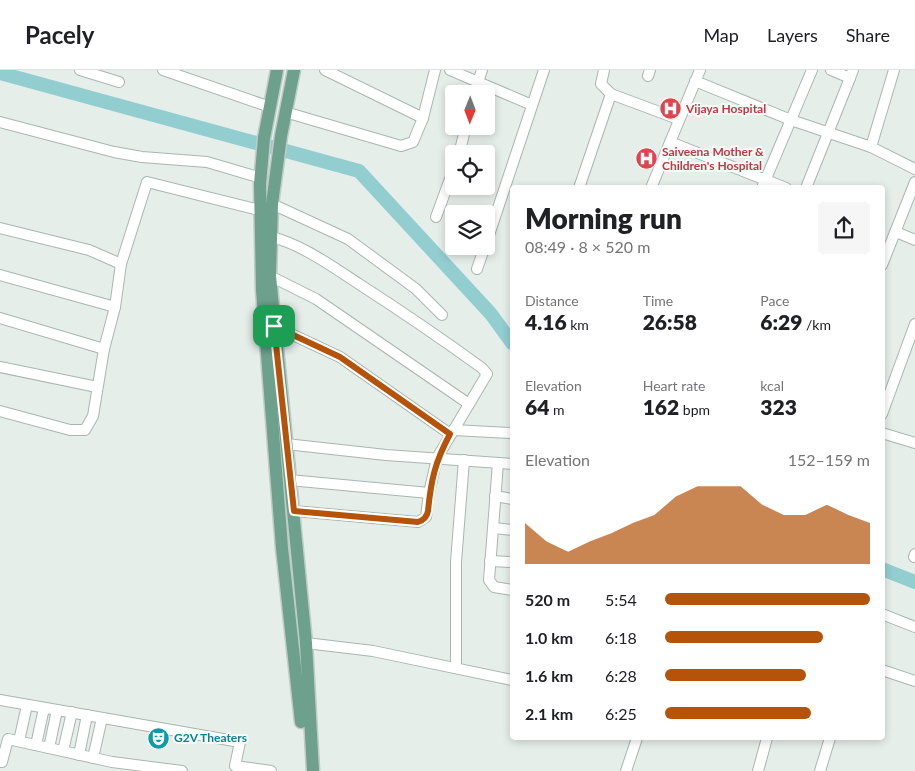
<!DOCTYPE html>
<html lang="en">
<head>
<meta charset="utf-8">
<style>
  :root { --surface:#fff; --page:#f6f6f6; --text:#202124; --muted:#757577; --line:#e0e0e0; --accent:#b45309 }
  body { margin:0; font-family:Lato,sans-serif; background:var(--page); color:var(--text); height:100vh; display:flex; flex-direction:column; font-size:19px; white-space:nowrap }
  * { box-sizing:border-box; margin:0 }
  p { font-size:16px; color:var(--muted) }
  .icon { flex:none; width:28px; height:28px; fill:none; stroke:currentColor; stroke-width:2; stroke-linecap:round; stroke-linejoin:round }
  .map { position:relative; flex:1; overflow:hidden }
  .drawer { position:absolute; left:510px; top:115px; width:375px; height:555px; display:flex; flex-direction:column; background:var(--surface); border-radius:5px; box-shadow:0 2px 8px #0003 }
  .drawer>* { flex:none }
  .needle { width:32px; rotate:181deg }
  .fabs { position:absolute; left:445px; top:15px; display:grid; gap:10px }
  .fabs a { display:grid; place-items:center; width:50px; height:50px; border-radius:5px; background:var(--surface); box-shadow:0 2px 8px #0003; font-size:25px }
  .pin { position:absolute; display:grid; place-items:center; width:42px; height:42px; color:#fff; margin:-21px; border-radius:10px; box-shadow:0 2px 8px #0006 }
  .round { display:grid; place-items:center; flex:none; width:52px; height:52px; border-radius:5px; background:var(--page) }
  .head { display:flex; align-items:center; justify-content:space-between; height:85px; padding:0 15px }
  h1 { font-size:28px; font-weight:800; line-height:38px }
  .stats { display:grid; grid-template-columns:repeat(3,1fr); gap:8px; height:85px; padding:5px 15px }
  .stats div { display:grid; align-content:center }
  .stats b { font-size:21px; font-weight:800 }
  .stats small { font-size:14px; font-weight:400 }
  .stats p { font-size:14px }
  .chart { height:140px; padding:10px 15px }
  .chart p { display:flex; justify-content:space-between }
  .chart svg { width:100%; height:90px; margin-top:5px; fill:var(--accent); opacity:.7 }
  ul { padding:0 15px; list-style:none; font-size:16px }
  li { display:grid; grid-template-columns:80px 60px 1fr; align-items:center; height:38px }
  li i { height:12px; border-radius:6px; background:var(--accent) }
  header { display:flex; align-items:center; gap:30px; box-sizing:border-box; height:70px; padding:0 25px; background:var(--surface); border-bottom:1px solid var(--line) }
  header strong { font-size:24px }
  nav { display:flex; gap:28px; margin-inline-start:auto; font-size:18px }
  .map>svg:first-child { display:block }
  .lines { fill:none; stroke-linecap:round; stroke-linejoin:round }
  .river { stroke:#92cdd0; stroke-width:14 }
  .minor-casing { stroke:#a9b6b0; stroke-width:12 }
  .major-casing { stroke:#c2cac7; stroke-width:15 }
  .minor { stroke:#fff; stroke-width:10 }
  .major { stroke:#6da18e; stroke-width:12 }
  .route-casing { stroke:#fff; stroke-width:10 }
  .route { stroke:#b45309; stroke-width:6 }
  .labels { text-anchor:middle; stroke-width:4; stroke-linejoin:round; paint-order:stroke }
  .health-label { font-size:12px; font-weight:bold; fill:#be3a42; stroke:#f7fbf8; text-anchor:start }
  .culture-label { font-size:12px; font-weight:bold; fill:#0d838f; stroke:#f7fbf8; text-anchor:start }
</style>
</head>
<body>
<header>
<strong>Pacely</strong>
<nav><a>Map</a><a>Layers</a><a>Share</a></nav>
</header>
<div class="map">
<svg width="915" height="701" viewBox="0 0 915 701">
  <rect width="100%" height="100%" fill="#e6eeea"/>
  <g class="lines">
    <g class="river">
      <polyline points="0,3 359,101 491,244 512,273"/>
      <polyline points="882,499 915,512"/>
    </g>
    <defs>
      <g id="minor">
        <polyline points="80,0 119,12"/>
        <polyline points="163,0 270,37"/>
        <polyline points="325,0 423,48 435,0"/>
        <polyline points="450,0 478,12 475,24"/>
        <polyline points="482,0 478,12 532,35"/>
        <polyline points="604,0 601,14 611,24"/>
        <polyline points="831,0 850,8 853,0"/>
        <polyline points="648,6 650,0"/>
        <polyline points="695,11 791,50 871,77 915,99"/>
        <polyline points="285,42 401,76 413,72 423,48"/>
        <polyline points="0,52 114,82 142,87 207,92 261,108"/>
        <polyline points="670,72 786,118"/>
        <polyline points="871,77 894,0"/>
        <polyline points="459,84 466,56"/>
        <polyline points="579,118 611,24 678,49"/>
        <polyline points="651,118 700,0"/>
        <polyline points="762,118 812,0"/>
        <polyline points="806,118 850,8"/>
        <polyline points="272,134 348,169 416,219 442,245"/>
        <polyline points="436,147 454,98"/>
        <polyline points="0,158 89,180 121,194"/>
        <polyline points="896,162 915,170"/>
        <path d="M269,166C303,175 330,195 359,214C401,241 442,269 482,298L487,304L437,388L429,423L426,447L418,452L294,441"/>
        <polyline points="486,174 544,0"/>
        <polyline points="882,195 915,112"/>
        <polyline points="477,199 485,176"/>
        <polyline points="0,205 115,237"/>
        <polyline points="270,206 316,229 469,334"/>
        <polyline points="0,248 104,279"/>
        <polyline points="274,256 340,287 450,364"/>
        <polyline points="0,297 97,317"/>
        <polyline points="0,341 70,360 85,360 93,346 104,279 115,237 121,194 147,112 267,142"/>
        <polyline points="882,344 915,254"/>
        <polyline points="453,360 512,363"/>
        <polyline points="882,363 915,373"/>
        <polyline points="286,374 386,385 512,394"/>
        <polyline points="498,393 489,510 494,517 512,520"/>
        <polyline points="289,410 429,423"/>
        <polyline points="495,426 512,429"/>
        <polyline points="494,458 512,460"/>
        <polyline points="914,487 915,484"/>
        <polyline points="490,491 512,492"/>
        <polyline points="882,544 915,557"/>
        <polyline points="306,573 373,581 512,610"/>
        <polyline points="456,598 456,492 464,390"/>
        <polyline points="882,600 915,611"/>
        <polyline points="0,630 240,672 235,696 271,701"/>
        <polyline points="19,671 27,635"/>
        <polyline points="36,675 44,638"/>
        <polyline points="49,678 57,640"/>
        <polyline points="63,681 72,642"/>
        <polyline points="79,685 87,645"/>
        <polyline points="93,688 102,648"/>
        <polyline points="0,692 2,692 8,669 112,692 182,701"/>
        <polyline points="626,701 637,668"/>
        <polyline points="758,701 767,668"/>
        <polyline points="820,701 830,668"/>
      </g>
      <g id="major">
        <polyline points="277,0 264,68 260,114 262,220 282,478 301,652"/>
        <polyline points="294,0 281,66 272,134 270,206 306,573 313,701"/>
      </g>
    </defs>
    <use href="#minor" class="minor-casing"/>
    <use href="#major" class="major-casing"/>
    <use href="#minor" class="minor"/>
    <use href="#major" class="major"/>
  </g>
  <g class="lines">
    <defs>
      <path id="route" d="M274,256L340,287L450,364C435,392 431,410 428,441C427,447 424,450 418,452L294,441Z"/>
    </defs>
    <use href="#route" class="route-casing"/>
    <use href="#route" class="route"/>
  </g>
  <defs>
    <symbol id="hospital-disc" viewBox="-11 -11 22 22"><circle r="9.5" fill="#e0444e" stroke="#f7fbf8"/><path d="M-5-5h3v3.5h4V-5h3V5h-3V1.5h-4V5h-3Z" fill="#fff"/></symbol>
    <symbol id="theatre-disc" viewBox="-11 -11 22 22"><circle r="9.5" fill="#0f9aa8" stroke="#f7fbf8"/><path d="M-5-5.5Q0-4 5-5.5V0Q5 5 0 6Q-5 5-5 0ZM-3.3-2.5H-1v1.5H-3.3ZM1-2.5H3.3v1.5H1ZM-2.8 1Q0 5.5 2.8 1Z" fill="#fff"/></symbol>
  </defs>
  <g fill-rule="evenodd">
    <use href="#hospital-disc" x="658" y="26" width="25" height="25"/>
    <use href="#hospital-disc" x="634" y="76" width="25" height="25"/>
    <use href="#theatre-disc" x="146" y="656" width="25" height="25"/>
  </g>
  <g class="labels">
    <g class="health-label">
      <text x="686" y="43">Vijaya Hospital</text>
      <text x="662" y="86">Saiveena Mother &amp;<tspan x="662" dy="14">Children's Hospital</tspan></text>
    </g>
    <g class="culture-label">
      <text x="174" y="672">G2V Theaters</text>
    </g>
  </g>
</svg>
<div class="fabs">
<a><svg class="needle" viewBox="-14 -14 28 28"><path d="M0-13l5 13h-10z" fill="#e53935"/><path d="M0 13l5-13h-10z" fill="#757577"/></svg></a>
<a><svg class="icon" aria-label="locate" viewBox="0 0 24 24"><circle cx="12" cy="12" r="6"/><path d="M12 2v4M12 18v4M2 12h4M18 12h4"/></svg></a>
<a><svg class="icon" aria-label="layers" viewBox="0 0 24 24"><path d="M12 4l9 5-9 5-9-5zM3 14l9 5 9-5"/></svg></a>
</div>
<div class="pin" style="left:274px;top:256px;background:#1e9e55"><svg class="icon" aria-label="arrive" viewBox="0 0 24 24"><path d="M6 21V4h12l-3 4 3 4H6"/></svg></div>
<section class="drawer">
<div class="head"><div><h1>Morning run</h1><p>08:49 · 8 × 520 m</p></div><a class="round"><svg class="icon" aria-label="share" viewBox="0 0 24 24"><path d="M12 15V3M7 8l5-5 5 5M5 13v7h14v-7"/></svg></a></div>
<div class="stats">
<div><p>Distance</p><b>4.16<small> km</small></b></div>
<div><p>Time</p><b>26:58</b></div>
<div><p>Pace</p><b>6:29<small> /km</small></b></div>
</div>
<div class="stats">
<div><p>Elevation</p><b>64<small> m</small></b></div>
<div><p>Heart rate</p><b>162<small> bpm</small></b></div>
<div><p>kcal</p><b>323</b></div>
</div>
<div class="chart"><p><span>Elevation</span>152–159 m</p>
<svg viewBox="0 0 160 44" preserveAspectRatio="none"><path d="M0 44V24L10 33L20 38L30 33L40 29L50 24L60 20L70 11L80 6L90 6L100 6L110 15L120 20L130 20L140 15L150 20L160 24V44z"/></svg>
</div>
<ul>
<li><b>520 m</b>5:54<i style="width:100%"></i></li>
<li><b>1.0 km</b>6:18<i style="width:77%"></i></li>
<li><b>1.6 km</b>6:28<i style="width:69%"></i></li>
<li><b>2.1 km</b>6:25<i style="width:71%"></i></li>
</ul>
</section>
</div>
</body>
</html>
